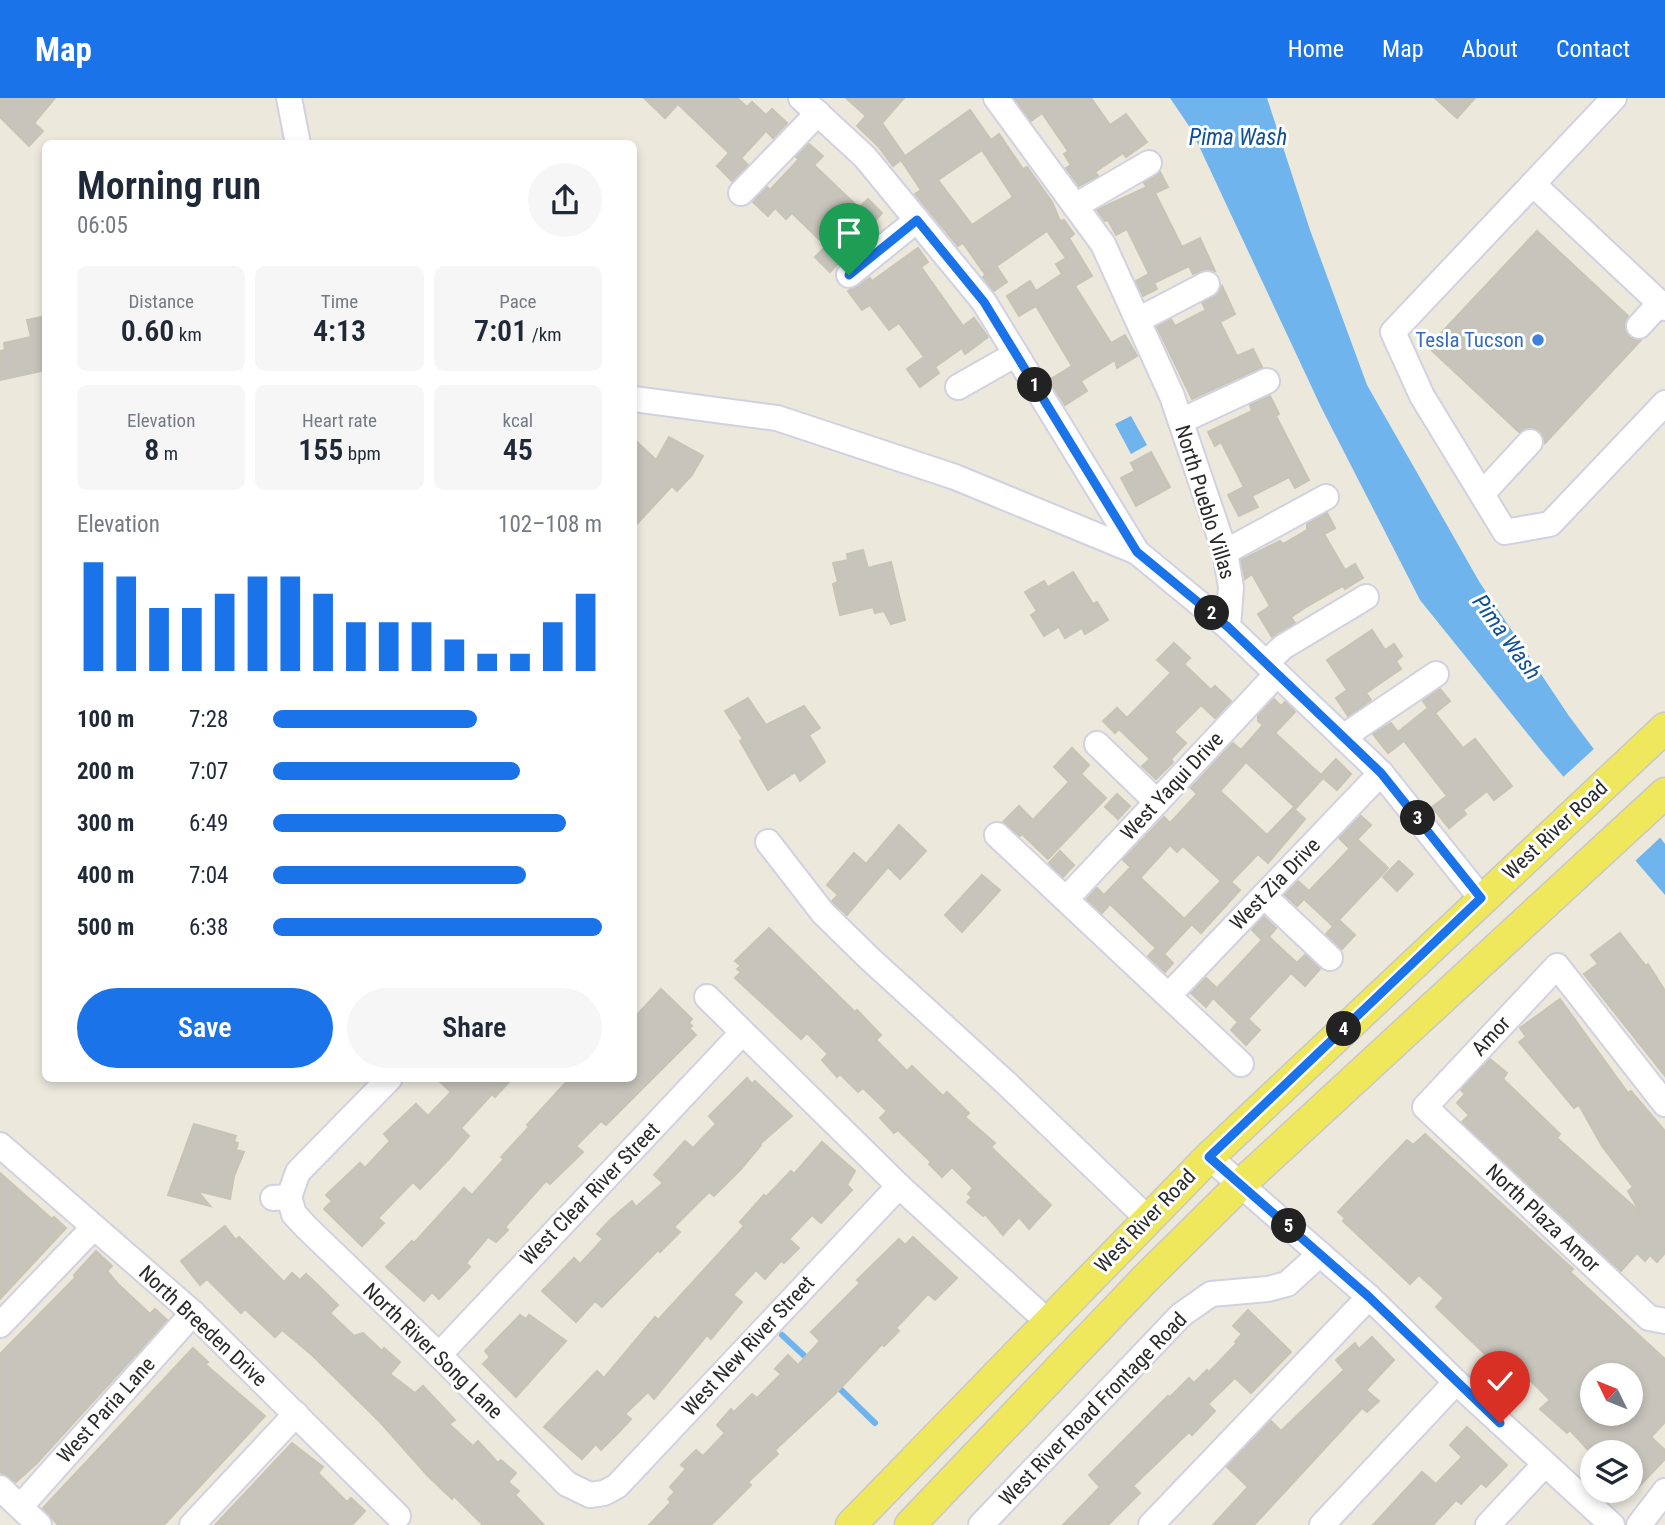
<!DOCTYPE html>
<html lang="en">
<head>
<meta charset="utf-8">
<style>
  :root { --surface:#fff; --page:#f6f6f7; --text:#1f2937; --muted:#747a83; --accent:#1a73e8 }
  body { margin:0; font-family:"Roboto Condensed",sans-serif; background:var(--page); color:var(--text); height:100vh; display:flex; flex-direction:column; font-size:26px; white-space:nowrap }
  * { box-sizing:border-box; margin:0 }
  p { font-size:23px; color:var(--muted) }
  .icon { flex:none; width:38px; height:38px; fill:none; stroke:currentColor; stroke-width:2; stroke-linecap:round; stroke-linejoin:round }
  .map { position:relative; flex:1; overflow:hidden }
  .side { position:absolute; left:42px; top:42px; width:595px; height:942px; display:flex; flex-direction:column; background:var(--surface); border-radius:10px; box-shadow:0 4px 10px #0003 }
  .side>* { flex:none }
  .needle { width:46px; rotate:313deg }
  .fabs { position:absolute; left:1580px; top:1265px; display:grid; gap:14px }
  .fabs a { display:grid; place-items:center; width:63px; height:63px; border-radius:50%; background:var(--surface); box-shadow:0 4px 10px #0003; font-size:35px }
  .pin { position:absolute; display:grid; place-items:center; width:60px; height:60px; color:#fff; margin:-72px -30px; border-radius:50% 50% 50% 0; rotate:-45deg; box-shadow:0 0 7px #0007 }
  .pin .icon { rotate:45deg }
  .km { position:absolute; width:35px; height:35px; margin:-18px; border-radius:50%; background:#222; color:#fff; font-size:19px; line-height:35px; text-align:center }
  .round { display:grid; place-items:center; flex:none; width:74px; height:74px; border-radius:37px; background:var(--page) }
  .head { display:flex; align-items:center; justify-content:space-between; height:119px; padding:0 35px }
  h1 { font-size:38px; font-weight:600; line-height:52px }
  .stats { display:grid; grid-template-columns:repeat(3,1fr); gap:10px; height:119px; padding:7px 35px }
  .stats div { display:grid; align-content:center; border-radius:10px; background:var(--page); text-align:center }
  .stats b { font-size:30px; font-weight:600 }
  .stats small { font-size:19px; font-weight:400 }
  .stats p { font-size:19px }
  .chart { height:196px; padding:14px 35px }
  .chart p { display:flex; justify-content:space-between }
  .chart svg { width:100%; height:126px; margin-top:7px; stroke:var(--accent); stroke-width:6 }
  .action { display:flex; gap:14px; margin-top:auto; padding:14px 35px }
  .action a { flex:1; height:80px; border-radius:42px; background:var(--accent); color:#fff; font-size:28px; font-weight:600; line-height:80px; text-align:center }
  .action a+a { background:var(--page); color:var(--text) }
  ul { padding:0 35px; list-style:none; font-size:23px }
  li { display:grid; grid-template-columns:112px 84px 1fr; align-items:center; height:52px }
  li i { height:18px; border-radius:9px; background:var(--accent) }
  header { display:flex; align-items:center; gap:42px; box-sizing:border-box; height:98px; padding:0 35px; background:var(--accent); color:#fff }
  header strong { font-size:33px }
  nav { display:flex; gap:38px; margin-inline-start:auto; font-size:24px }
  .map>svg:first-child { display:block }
  .water { fill:#6fb4ed }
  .pier { fill:#ece8dc }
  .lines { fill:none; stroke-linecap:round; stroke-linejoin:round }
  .stream { stroke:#6fb4ed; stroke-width:6 }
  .building { fill:#c7c4bb; stroke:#c7c4b5; stroke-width:2; fill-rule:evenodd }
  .minor-casing { stroke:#d1d1e2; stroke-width:28 }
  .major-casing { stroke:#c8c8c8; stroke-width:33 }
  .minor { stroke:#fff; stroke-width:24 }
  .major { stroke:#efe85d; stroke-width:30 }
  .route-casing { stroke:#fff; stroke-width:14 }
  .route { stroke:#1a73e8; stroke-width:9 }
  .shop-dot { fill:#3f7fe0; stroke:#fff; stroke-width:2.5 }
  .labels { text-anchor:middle; stroke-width:6; stroke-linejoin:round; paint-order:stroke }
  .shop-label { font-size:21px; fill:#366cbe; stroke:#fff; text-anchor:end }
  .street-label { font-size:21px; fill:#2a2a2a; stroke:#fff }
  .water-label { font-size:23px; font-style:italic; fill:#0e5099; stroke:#fff }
</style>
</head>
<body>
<header>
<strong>Map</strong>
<nav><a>Home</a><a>Map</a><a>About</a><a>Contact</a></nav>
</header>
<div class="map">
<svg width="1665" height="1427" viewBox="0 0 1665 1427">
  <rect width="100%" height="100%" fill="#ece8dc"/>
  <g class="water">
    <polygon points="1170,0 1267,0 1310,132 1367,287 1480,485 1569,618 1665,746 1665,797 1544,656 1420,502 1321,309 1191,31"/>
    <polygon points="1131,318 1147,347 1131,356 1115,326"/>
  </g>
  <polygon class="pier" points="1596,649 1663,737 1634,764 1561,681"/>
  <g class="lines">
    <g class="stream">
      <polyline points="782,1237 811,1264"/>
      <polyline points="835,1286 875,1325"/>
    </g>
  </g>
  <g class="building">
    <polygon points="0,0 55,0 34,25 43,33 29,48 0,19"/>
    <polygon points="644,0 737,0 747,9 752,4 766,17 772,11 787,25 773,40 766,33 741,60 748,67 732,83 717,68 729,55 678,6 665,20"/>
    <path d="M846,0H904L882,25L905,58L970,12L991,42L999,36L1023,71L1027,69L1052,104L1060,123L1064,122L1074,136L1069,140L1092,178L1075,188L1111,245L1125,237L1137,258L1117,270L1115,262L1081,283L1087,293L1065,307L1049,282L1072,268L1036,208L1019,218L1007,198L1030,183L1036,193L1062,176L1056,166L1066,160L1047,133L985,176L963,145L958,148L915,96L921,92L901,62L893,68L878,48L857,28L866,18ZM982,52L1013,99L972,127L938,82Z"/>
    <polygon points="1014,0 1091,0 1110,27 1126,16 1147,44 1126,59 1123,55 1095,74 1098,78 1079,88 1066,70 1071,67 1064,56 1068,53 1042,15 1031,23"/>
    <polygon points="1435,0 1475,0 1457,20"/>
    <polygon points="809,46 823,58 814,67 859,110 868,101 882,115 872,126 867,122 837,153 844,160 830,174 815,159 826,148 792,115 786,121 775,110 768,118 753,104 767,89 770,92 799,61 796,59"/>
    <polygon points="1160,74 1168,89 1155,95 1182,149 1200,140 1215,173 1207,171 1193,176 1189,168 1154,185 1157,191 1143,198 1136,183 1149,176 1127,131 1116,137 1108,122 1105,123 1097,112 1147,89 1144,85"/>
    <polygon points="1537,133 1628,218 1624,225 1625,233 1630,239 1641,242 1545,345 1541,334 1534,330 1526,330 1519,334 1428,249"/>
    <polygon points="918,150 928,164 921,169 963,228 974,220 988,239 965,256 962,250 935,269 939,275 920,289 907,271 924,259 899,225 889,232 870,207 862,212 848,193 870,180 872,183"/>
    <polygon points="997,169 1007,184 994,193 983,179"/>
    <polygon points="1222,188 1235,216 1220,224 1237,258 1253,251 1262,269 1192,301 1157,229 1171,221 1175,228 1206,212 1202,205 1214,199"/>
    <polygon points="46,218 46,272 0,282 0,253 5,252 4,245 31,239 27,222"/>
    <polygon points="1270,298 1279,316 1276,318 1309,382 1295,390 1289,379 1252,398 1258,409 1239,418 1228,397 1244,389 1221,344 1215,348 1208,334 1252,313 1250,307"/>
    <polygon points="669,339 703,358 692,377 677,393 672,388 634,429 634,341 656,362"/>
    <polygon points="1151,354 1170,389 1136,408 1121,380 1135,373 1131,365"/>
    <polygon points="1327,415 1335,430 1324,436 1345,472 1355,466 1363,480 1345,491 1343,488 1306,509 1291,519 1295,525 1272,539 1258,516 1270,508 1252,476 1245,481 1241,462 1280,443 1283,446 1307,432 1307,426"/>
    <polygon points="863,452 868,470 891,464 905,522 891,526 884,513 875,515 873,509 840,517 833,486 838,484 833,465 848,462 847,456"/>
    <polygon points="1073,474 1093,506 1097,504 1108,522 1085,536 1082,530 1065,540 1059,529 1044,538 1031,517 1037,513 1025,494 1044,483 1048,489"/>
    <polygon points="1372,532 1385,552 1394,546 1402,558 1396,563 1401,571 1366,595 1371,602 1348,618 1336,600 1347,592 1327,562"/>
    <polygon points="1174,545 1190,560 1184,566 1211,592 1215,588 1231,603 1215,620 1201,607 1174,634 1186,645 1171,661 1173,664 1156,681 1142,668 1150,661 1119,631 1115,635 1103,623 1117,610 1127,620 1171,575 1157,562"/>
    <polygon points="1440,591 1450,603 1435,615 1463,650 1475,641 1512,688 1494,702 1487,693 1463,712 1466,716 1449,730 1432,709 1447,698 1404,643 1388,655 1373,636 1391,625 1398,634 1428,610 1423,603"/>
    <polygon points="748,600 766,627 804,608 820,630 809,637 825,664 800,683 795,674 768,692 740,643 743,641 725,613"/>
    <polygon points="1274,601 1281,608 1285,604 1295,614 1275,635 1321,677 1336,661 1351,676 1337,692 1323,680 1296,710 1246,664 1220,693 1267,737 1293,710 1305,721 1268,765 1258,756 1231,784 1240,792 1201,835 1185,820 1221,783 1183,748 1177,754 1170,747 1141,779 1123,762 1164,719 1170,725 1197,696 1191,690 1233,645 1241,652 1263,627 1258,623 1258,618"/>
    <polygon points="1072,650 1089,667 1081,676 1106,700 1048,761 1022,736 1020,738 1003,724 1019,708 1033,722 1069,684 1054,669"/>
    <polygon points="1117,696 1130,708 1118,721 1105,709"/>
    <polygon points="1361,718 1371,727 1349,750 1339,740"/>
    <polygon points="899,727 926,753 900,781 888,769 847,817 832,803 838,797 827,787 854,755 866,766"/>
    <polygon points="1358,742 1388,770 1333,828 1304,801 1297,808 1285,797 1298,783 1309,793"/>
    <polygon points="1060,753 1074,767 1063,779 1049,765"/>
    <polygon points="1399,763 1413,776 1397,793 1383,779"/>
    <polygon points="1130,770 1191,827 1164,856 1173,865 1165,874 1148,858 1156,850 1110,806 1102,815 1087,801 1097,790 1104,797"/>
    <polygon points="982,777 1000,792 962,834 945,817"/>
    <polygon points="1264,819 1276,830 1269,839 1297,865 1305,857 1320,871 1305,888 1291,875 1248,921 1260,932 1246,947 1231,932 1238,924 1213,900 1206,909 1191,895 1206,880 1217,890 1236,870 1262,842 1252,832"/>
    <polygon points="1339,822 1355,837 1342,851 1326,836"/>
    <polygon points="769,830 855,914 857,912 881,937 876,942 907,973 912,968 943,998 947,994 969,1015 965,1019 995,1045 991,1049 1051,1107 1029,1131 1019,1119 1003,1137 985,1116 983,1118 967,1104 972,1099 968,1096 973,1090 952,1069 942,1079 929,1066 931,1064 898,1032 894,1035 880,1020 887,1013 863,990 858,994 840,976 837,979 822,962 828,956 807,935 801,941 735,880 741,874 737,871 741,868 735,863"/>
    <polygon points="1620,835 1646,868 1648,866 1665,893 1665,978 1584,876 1598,866 1591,857"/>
    <polygon points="661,891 692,921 689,925 692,928 689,930 696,937 606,1027 601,1023 576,1048 583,1054 550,1086 546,1083 505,1129 508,1132 496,1144 488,1139 466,1165 470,1169 439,1201 432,1194 424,1203 386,1169 412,1143 414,1145 464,1090 472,1097 504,1061 501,1059 529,1029 527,1027 570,980 634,980 634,920"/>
    <polygon points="1560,901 1628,995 1631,993 1665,1033 1665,1155 1657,1164 1650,1157 1645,1163 1637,1155 1621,1173 1462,1024 1469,1017 1457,1005 1465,996 1461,992 1490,961 1507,975 1503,981 1560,1036 1557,1040 1640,1114 1628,1093 1633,1089 1602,1048 1579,1007 1574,1010 1519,944 1526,939 1520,930"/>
    <polygon points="436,980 513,980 495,999 492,996 461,1030 469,1038 447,1063 420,1091 413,1084 378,1120 384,1125 362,1148 324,1111 332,1103 326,1097 360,1065 365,1070 390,1043 384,1036 416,1006 428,1018 451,994"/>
    <polygon points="747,980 752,986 755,983 792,1018 760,1046 761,1047 741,1071 714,1098 709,1094 674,1129 680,1134 660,1154 658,1152 602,1209 595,1203 576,1224 542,1193 574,1160 580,1166 603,1141 597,1136 611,1121 632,1103 636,1109 663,1085 654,1077 685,1043 693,1050 716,1026 709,1018"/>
    <polygon points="194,1026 236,1038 234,1044 238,1045 236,1052 244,1054 234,1078 230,1101 198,1093 210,1108 168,1097"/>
    <path d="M1425,1036L1573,1171L1570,1174L1665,1261V1324L1651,1339L1665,1352V1361L1631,1397V1354H1590L1570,1332L1567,1335L1540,1311L1550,1302L1523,1275L1514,1284L1436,1209L1444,1200L1419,1177L1410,1186L1343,1123L1345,1120L1338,1114L1407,1042L1413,1047ZM1592,1278H1631V1316H1592Z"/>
    <polygon points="822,1044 855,1073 847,1087 852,1092 821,1125 812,1117 789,1141 799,1150 784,1165 781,1163 765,1181 756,1172 733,1197 742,1204 711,1241 707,1237 654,1301 648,1294 625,1316 631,1321 619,1334 601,1352 596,1346 582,1361 544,1329 597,1273 604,1280 655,1219 658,1222 744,1128 740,1124 764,1097 766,1099 791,1073 794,1076"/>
    <polygon points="0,1075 52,1121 54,1119 66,1130 0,1201"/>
    <polygon points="225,1128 236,1142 239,1139 284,1184 292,1175 300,1182 306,1176 321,1190 338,1207 330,1215 354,1238 363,1235 382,1253 384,1250 400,1264 390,1276 415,1295 423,1288 455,1322 449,1326 473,1348 478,1343 498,1365 501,1362 516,1375 508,1384 519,1393 515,1397 544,1427 483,1427 454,1398 452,1401 428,1378 380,1324 312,1257 282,1232 275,1239 245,1211 241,1215 207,1181 200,1187 181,1163"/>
    <polygon points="913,1139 957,1180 935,1202 928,1196 896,1230 899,1233 884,1248 882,1246 837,1294 775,1352 778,1356 748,1384 751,1387 711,1427 649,1427 671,1404 668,1401 675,1394 670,1389 686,1371 681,1367 696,1352 703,1358 725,1335 717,1327 731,1311 734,1314 752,1296 757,1300 781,1276 775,1271 788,1257 798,1267 820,1243 811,1234 860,1185 857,1182 899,1141 905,1147"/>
    <polygon points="96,1153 112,1168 107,1173 118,1186 150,1216 155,1211 167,1222 37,1365 16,1384 0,1374 0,1256 75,1180 74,1177"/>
    <polygon points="1248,1212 1291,1254 1251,1295 1235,1280 1208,1306 1215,1313 1192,1337 1189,1334 1133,1388 1140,1395 1108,1427 1063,1427 1100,1389 1089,1377 1168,1298 1170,1299 1189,1280 1194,1285 1207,1272 1209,1274 1237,1245 1235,1244 1242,1236 1233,1228"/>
    <polygon points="520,1217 526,1221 529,1217 566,1243 516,1299 483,1266 490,1259 485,1253"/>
    <polygon points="1372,1239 1394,1262 1366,1292 1379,1303 1367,1314 1362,1310 1254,1427 1213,1427 1248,1389 1227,1369 1271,1323 1281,1333 1344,1272 1336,1262 1355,1245 1359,1251"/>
    <polygon points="193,1250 208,1264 205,1266 265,1318 164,1427 58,1427 43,1410"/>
    <polygon points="1467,1329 1507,1367 1486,1389 1481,1385 1461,1406 1456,1402 1433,1427 1373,1427 1422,1374 1436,1386 1462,1359 1450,1347"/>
    <polygon points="292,1345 323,1369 318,1375 347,1404 351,1400 365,1413 352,1427 215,1427"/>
  </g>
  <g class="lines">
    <defs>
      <g id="minor">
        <polyline points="289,0 298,46"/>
        <polyline points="801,0 865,59 984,204 1137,454 1228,529"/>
        <polyline points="996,0 1103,146 1172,298 1225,454 1231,489 1228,529 1381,675 1481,800"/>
        <polyline points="1614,0 1393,234 1422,298 1505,434 1550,426 1665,305"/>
        <polyline points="1533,86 1665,210"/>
        <polyline points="741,95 818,15"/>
        <polyline points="1075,108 1149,65"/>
        <polyline points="849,177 917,122"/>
        <polyline points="1138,222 1207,186"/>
        <polyline points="1639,228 1660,205"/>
        <polyline points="958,289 1016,256"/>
        <polyline points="634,301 777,320 955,379 1137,454"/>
        <polyline points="1181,323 1267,283"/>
        <polyline points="1482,396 1530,344"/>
        <polyline points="1225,454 1326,399"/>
        <polyline points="1266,565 1283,549 1366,499"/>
        <polyline points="1343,639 1436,576"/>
        <polyline points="1097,646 1157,704"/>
        <polyline points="997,737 1241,966"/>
        <polyline points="768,744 823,815 870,861 1005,984 1147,1120"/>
        <polyline points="1264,798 1330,860"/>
        <polyline points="1066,801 1277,576"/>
        <polyline points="1169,897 1381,675"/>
        <polyline points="707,899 899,1088 1048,1224"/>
        <polyline points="1665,1006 1557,868 1425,1009 1649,1220 1665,1223"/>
        <polyline points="0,1047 193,1215 398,1418"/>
        <polyline points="1209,1059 1369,1199 1456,1284 1612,1427"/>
        <polyline points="289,1099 294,1116 306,1129 439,1257 567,1386 590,1397"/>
        <polyline points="273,1100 289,1099 298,1074 390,980"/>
        <polyline points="0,1227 94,1129"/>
        <polyline points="439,1257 742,935"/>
        <polyline points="0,1390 39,1427"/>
        <polyline points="590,1397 604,1395 617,1388 899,1088"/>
        <polyline points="20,1409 193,1215"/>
        <polyline points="192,1427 296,1316"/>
        <polyline points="981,1427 1181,1217 1211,1196 1268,1191 1287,1186 1320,1156"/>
        <polyline points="1151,1427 1369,1199"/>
        <polyline points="1322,1427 1456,1284"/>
        <polyline points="1488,1427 1545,1366"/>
        <polyline points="1639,1427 1665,1393"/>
      </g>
      <g id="major">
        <polyline points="851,1427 1209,1059 1665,630"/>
        <polyline points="910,1427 1144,1182 1241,1086 1665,695"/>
      </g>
    </defs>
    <use href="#minor" class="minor-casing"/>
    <use href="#major" class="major-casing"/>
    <use href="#minor" class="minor"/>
    <use href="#major" class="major"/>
  </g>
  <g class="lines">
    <defs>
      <polyline id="route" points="849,177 917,122 984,204 1137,454 1228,529 1381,675 1481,800 1209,1059 1369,1199 1500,1325"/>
    </defs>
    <use href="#route" class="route-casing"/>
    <use href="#route" class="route"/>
  </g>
  <circle class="shop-dot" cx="1538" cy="242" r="7"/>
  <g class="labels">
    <g class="shop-label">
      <text x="1524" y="249">Tesla Tucson</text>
    </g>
    <g class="street-label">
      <text transform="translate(1205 404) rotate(73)" y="7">North Pueblo Villas</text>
      <text transform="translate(1172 688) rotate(-47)" y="7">West Yaqui Drive</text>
      <text transform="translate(1555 732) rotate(-43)" y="7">West River Road</text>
      <text transform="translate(1275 786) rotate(-46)" y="7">West Zia Drive</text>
      <text transform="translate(1491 938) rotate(-47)" y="7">Amor</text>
      <text transform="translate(590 1096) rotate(-46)" y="7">West Clear River Street</text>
      <text transform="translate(1543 1120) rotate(43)" y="7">North Plaza Amor</text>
      <text transform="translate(1145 1123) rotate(-46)" y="7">West River Road</text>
      <text transform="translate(203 1228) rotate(43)" y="7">North Breeden Drive</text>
      <text transform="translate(748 1248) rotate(-47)" y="7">West New River Street</text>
      <text transform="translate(433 1253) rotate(44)" y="7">North River Song Lane</text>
      <text transform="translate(1093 1311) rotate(-46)" y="7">West River Road Frontage Road</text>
      <text transform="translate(106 1312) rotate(-48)" y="7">West Paria Lane</text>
    </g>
    <g class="water-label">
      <text x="1238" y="47">Pima Wash</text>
      <text transform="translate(1507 539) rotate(54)" y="8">Pima Wash</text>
    </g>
  </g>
</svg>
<div class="fabs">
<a><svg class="needle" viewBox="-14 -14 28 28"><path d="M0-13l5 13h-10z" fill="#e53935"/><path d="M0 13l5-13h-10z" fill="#747a83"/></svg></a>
<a><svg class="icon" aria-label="layers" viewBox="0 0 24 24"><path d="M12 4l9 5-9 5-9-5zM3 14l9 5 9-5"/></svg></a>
</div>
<div class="pin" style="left:849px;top:177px;background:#1e9e55"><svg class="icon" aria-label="arrive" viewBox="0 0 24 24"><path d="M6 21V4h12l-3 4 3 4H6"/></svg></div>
<div class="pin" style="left:1500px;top:1325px;background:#d93025"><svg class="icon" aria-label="check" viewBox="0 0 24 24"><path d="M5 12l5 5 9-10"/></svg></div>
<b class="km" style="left:1035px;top:287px">1</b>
<b class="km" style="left:1212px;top:515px">2</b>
<b class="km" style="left:1418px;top:720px">3</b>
<b class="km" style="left:1344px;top:931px">4</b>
<b class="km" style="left:1289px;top:1128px">5</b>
<section class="side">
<div class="head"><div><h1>Morning run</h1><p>06:05</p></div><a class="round"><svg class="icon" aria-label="share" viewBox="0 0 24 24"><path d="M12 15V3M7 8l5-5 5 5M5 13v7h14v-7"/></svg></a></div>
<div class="stats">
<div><p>Distance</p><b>0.60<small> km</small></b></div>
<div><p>Time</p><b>4:13</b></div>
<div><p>Pace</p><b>7:01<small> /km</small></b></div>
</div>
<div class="stats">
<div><p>Elevation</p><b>8<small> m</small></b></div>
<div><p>Heart rate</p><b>155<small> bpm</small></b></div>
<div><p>kcal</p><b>45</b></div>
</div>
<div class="chart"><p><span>Elevation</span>102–108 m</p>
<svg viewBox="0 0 160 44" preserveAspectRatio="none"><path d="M5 44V6M15 44V11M25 44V22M35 44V22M45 44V17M55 44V11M65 44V11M75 44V17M85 44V27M95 44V27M105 44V27M115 44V33M125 44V38M135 44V38M145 44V27M155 44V17"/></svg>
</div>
<ul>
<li><b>100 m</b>7:28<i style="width:62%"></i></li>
<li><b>200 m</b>7:07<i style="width:75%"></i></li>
<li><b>300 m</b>6:49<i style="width:89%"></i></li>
<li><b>400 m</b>7:04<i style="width:77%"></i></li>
<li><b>500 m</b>6:38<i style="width:100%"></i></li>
</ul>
<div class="action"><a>Save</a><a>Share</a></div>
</section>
</div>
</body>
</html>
